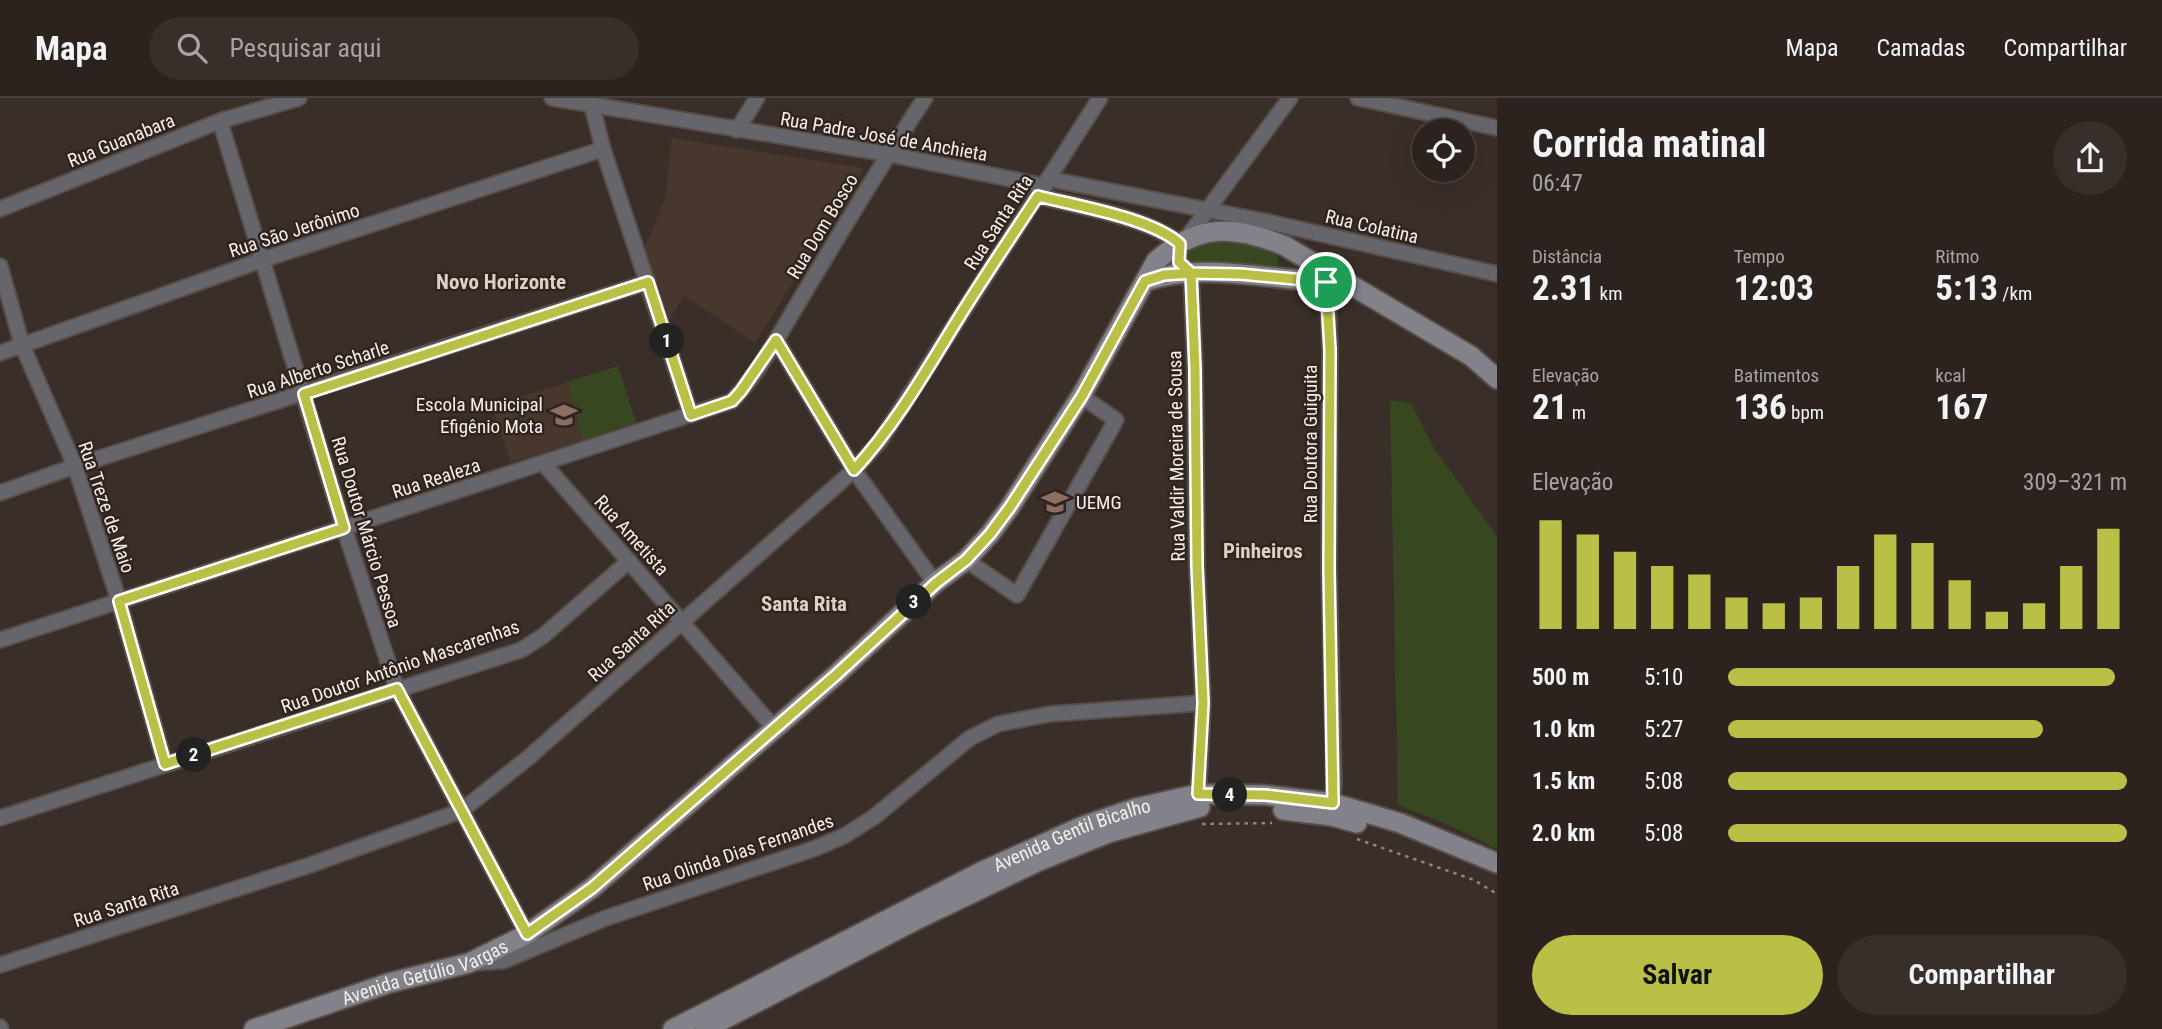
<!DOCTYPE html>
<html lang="pt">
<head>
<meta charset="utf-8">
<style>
  :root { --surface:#2c231e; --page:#382f2b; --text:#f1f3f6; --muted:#a6a4a4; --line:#48403c; --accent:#bac046 }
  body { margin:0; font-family:"Roboto Condensed",sans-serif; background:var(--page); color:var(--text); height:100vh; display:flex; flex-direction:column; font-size:26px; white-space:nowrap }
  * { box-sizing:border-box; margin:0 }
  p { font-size:23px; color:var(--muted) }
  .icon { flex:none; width:38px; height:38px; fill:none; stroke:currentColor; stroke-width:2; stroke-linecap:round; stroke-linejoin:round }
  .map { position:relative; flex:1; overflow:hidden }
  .side { display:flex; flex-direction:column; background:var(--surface); width:665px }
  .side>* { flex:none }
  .controls { position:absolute; left:1412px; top:21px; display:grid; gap:14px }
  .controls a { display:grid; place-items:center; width:63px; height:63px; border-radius:50%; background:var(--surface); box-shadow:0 7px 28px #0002,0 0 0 2px var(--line); font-size:35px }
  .pin { position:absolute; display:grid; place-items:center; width:60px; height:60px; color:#fff; margin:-30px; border:4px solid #fff; border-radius:50%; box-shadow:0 2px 7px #0007 }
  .km { position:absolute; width:35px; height:35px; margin:-18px; border-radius:50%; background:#222; color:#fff; font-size:19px; line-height:35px; text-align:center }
  .round { display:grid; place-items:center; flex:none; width:74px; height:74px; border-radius:37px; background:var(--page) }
  .headline { display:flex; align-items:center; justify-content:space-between; height:119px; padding:0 35px }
  h1 { font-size:38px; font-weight:700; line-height:52px }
  .metrics { display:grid; grid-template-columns:repeat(3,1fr); gap:10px; height:119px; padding:7px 35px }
  .metrics div { display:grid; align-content:center }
  .metrics b { font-size:35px; font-weight:700 }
  .metrics small { font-size:19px; font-weight:400 }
  .metrics p { font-size:19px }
  .chart { height:196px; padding:14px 35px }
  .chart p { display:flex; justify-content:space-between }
  .chart svg { width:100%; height:126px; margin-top:7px; stroke:var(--accent); stroke-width:6 }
  .button { display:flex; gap:14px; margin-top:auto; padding:14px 35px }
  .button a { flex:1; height:80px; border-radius:42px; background:var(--accent); color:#111; font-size:28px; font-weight:700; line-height:80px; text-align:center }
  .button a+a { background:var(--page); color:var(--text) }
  ul { padding:0 35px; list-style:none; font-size:23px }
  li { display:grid; grid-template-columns:112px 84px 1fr; align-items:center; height:52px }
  li i { height:18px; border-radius:9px; background:var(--accent) }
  header { display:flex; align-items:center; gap:42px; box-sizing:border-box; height:98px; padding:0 35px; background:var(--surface); border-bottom:2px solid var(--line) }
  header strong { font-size:33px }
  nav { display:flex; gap:38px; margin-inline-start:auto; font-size:24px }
  .search { width:490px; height:63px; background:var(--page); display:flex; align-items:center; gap:18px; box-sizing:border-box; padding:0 24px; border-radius:38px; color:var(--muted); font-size:26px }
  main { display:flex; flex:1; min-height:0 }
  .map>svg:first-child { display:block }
  .built { fill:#48372d }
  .green { fill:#374821 }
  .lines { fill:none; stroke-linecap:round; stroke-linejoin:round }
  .street-casing { stroke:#584e47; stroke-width:18 }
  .secondary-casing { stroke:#584e47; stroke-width:23 }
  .path { stroke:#8e857f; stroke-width:2.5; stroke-dasharray:3.5 5; stroke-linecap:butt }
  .street { stroke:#66656b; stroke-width:14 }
  .secondary { stroke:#83828b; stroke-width:19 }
  .route-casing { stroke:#fff; stroke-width:14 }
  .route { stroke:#bac046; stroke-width:9 }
  .labels { text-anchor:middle; stroke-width:5; stroke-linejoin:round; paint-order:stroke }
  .street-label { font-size:19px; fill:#f5eee9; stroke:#30251e }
  .poi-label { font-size:19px; fill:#f5eee9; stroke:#30251e; text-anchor:end }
  .neighbourhood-label { font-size:21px; font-weight:bold; fill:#dfd0c7; stroke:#30251e }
</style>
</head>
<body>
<header>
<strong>Mapa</strong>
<div class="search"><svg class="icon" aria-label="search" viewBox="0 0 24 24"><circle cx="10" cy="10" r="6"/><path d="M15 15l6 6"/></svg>Pesquisar aqui</div>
<nav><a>Mapa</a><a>Camadas</a><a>Compartilhar</a></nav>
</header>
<main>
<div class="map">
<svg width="1497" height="931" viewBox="0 0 1497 931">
  <rect width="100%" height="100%" fill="#3a2f28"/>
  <g class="built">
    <polygon points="672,40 864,70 755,245 684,198 669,223 644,152 665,100"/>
    <polygon points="618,268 636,325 511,365 492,308"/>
  </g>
  <g class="green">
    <path d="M1234,140L1276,154L1279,165L1276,169L1266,172L1189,167C1184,158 1183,154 1188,145Z"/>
    <polygon points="618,268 636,325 583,342 567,284"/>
    <polygon points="1390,302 1411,305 1434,350 1497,439 1497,751 1449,727 1398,707"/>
  </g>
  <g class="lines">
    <defs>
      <g id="street">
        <polyline points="552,0 888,56 1045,88"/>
        <polyline points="590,0 603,51 691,317"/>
        <polyline points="1358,0 1497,30"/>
        <polyline points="220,23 344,430 397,591 527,836"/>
        <polyline points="737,32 757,0"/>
        <polyline points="1049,81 1264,123 1497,176"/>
        <path d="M1038,98C1076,108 1152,120 1179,146V164L1191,175L1195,271L1197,468L1203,605L1198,704"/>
        <polyline points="0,111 220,23 299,0"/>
        <polyline points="1186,141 1290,0"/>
        <polyline points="0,168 22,247 75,368 119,503 165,666"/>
        <polyline points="1327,174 1330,252 1329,472 1334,685 1332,713"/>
        <polyline points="776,242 854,372 935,485"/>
        <polyline points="0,255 262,162 603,51"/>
        <polyline points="544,366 774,630"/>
        <polyline points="0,395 75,368 648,184"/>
        <polyline points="966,462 1017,497 1116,322 1081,298"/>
        <path d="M0,542L732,303C762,272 783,229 806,192C845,127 883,63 925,0"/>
        <polyline points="0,720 521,552 543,538 629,463"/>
        <polyline points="475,865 503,863 606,820 816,750 844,738 874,719 970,640 998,626 1050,616 1203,605"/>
        <polyline points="0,867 310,767 461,713 528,660 854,372 880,343 1100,0"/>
        <polyline points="0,929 1,931"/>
      </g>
      <g id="secondary">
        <path d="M1145,183C1209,162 1278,185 1343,184"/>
        <polyline points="1283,712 1332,718 1357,725"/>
        <path id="s1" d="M254,931L389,885L469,865L527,836L592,790L836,577L935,485L966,462L990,436L1010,409L1081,298L1156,163C1198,125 1235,127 1285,148L1471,258L1497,281"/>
        <path id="s2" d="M673,931L983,773L1083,728L1136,710L1198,696L1265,697L1333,705L1400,725L1497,765"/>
        <polyline points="705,931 914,823 1039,763 1108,735 1200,709"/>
      </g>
    </defs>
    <use href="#street" class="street-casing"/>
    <use href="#secondary" class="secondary-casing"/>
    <g class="path">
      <polyline points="1202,726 1272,725"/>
      <polyline points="1357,741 1474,782 1497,796"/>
    </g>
    <use href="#street" class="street"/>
    <use href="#secondary" class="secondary"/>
  </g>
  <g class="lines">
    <defs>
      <path id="route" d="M1326,184L1240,176L1191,175L1179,164L1180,146C1152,120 1076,108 1038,98C1011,139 984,179 958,221C926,273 896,326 854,372L776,242L741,293L732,303L691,317L648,184L304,296L344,430L119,503L165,666L397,591L527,836L592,790L836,577L936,485L966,462L990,436L1010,409L1082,298L1145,183L1164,177L1191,175L1195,271L1197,468L1203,605L1198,696L1265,697L1333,705L1329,472L1330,252L1326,184"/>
    </defs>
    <use href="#route" class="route-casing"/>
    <use href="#route" class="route"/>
  </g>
  <defs>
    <symbol id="school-bare" viewBox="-9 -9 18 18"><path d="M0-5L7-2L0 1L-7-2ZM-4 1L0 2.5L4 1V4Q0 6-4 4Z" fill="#8d6e63" stroke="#30251e" stroke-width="2.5" paint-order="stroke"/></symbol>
    <symbol id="university-bare" viewBox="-9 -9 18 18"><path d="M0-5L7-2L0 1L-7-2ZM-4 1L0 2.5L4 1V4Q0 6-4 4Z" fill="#8d6e63" stroke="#30251e" stroke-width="2.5" paint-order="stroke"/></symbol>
  </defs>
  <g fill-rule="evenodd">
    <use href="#school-bare" x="545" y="298" width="38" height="38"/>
    <use href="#university-bare" x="1036" y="385" width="38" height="38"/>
  </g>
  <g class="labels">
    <g class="street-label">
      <text transform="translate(884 38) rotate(10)" y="7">Rua Padre José de Anchieta</text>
      <text transform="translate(121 42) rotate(-22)" y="7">Rua Guanabara</text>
      <text transform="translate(998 124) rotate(-57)" y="7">Rua Santa Rita</text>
      <text transform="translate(822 128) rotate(-59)" y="7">Rua Dom Bosco</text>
      <text transform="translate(1372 128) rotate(13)" y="7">Rua Colatina</text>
      <text transform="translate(294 132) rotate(-18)" y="7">Rua São Jerônimo</text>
      <text transform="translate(318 271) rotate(-18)" y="7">Rua Alberto Scharle</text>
      <text transform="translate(1310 346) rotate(-90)" y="7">Rua Doutora Guiguita</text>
      <text transform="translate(1176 358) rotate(-91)" y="7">Rua Valdir Moreira de Sousa</text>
      <text transform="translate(436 380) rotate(-18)" y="7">Rua Realeza</text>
      <text transform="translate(107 409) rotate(71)" y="7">Rua Treze de Maio</text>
      <text transform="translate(367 434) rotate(73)" y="7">Rua Doutor Márcio Pessoa</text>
      <text transform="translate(632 437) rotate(48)" y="7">Rua Ametista</text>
      <text transform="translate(631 543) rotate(-42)" y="7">Rua Santa Rita</text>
      <text transform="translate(400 568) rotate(-19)" y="7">Rua Doutor Antônio Mascarenhas</text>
      <text dy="7" stroke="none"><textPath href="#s2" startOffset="444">Avenida Gentil Bicalho</textPath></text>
      <text transform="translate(738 754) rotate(-19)" y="7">Rua Olinda Dias Fernandes</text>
      <text transform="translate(126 806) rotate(-18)" y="7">Rua Santa Rita</text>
      <text dy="7" stroke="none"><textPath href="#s1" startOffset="180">Avenida Getúlio Vargas</textPath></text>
    </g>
    <g class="poi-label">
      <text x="543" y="313">Escola Municipal<tspan x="543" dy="22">Efigênio Mota</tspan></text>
      <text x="1076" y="411" text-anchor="start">UEMG</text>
    </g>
    <g class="neighbourhood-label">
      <text x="501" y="191">Novo Horizonte</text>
      <text x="1263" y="460">Pinheiros</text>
      <text x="804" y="513">Santa Rita</text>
    </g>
  </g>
</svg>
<div class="controls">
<a><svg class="icon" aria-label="locate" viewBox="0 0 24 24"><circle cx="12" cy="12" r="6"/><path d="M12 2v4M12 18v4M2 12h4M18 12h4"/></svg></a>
</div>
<div class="pin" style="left:1326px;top:184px;background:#1e9e55"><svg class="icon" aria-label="arrive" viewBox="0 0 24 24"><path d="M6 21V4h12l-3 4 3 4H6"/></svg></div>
<b class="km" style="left:667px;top:243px">1</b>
<b class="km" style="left:194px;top:657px">2</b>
<b class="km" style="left:914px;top:504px">3</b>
<b class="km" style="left:1230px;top:697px">4</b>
</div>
<section class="side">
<div class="headline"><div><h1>Corrida matinal</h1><p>06:47</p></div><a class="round"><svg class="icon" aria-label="share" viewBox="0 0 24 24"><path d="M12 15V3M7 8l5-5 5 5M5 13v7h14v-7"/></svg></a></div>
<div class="metrics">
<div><p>Distância</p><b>2.31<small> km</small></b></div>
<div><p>Tempo</p><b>12:03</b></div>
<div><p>Ritmo</p><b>5:13<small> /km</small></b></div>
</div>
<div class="metrics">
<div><p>Elevação</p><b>21<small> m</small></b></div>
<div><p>Batimentos</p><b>136<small> bpm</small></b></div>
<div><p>kcal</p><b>167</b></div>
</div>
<div class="chart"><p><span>Elevação</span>309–321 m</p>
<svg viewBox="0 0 160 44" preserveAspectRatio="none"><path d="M5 44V6M15 44V11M25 44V17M35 44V22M45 44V25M55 44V33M65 44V35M75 44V33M85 44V22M95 44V11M105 44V14M115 44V27M125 44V38M135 44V35M145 44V22M155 44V9"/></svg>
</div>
<ul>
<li><b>500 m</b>5:10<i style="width:97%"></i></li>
<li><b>1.0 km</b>5:27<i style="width:79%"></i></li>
<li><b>1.5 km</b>5:08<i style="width:100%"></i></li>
<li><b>2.0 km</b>5:08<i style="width:100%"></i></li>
</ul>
<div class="button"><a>Salvar</a><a>Compartilhar</a></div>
</section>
</main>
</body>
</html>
